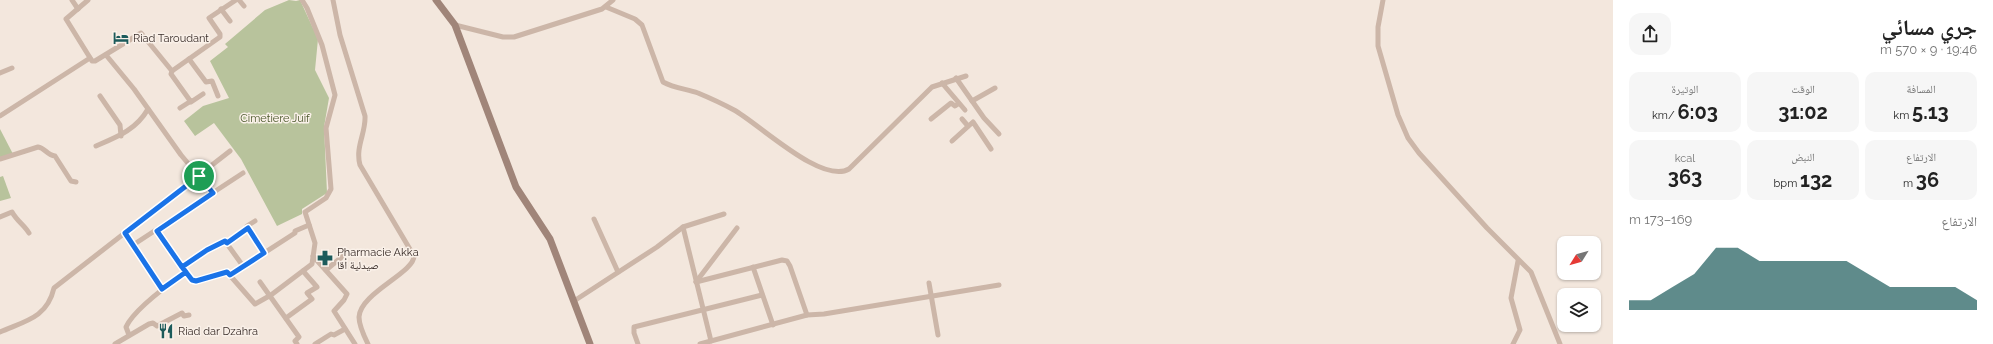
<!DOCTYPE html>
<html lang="ar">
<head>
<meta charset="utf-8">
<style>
  :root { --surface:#fff; --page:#f6f6f6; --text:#222; --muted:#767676; --accent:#1c5b5b }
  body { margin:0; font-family:Raleway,"Noto Naskh Arabic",sans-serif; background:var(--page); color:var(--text); direction:rtl; height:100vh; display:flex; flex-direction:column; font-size:15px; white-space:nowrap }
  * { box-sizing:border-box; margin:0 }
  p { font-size:13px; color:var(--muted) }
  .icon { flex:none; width:22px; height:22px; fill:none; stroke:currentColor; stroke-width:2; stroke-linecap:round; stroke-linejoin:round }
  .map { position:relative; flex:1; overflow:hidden; direction:ltr }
  .side { display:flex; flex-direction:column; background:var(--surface); width:380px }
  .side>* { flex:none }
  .needle { width:26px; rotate:233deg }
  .fabs { position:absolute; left:1557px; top:236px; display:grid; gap:8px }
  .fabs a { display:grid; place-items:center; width:44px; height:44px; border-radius:8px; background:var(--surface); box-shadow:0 1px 3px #0004; font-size:20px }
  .pin { position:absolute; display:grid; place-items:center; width:34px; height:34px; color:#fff; margin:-17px; border:2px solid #fff; border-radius:50%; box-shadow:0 1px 4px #0007 }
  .round { display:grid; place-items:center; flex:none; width:42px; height:42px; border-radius:12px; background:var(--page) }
  .head { display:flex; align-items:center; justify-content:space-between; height:68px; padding:0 16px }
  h1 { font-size:22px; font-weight:700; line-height:30px }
  .stats { display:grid; grid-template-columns:repeat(3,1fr); gap:6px; height:68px; padding:4px 16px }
  .stats div { display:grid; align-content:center; border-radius:10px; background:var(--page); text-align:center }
  .stats b { font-size:20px; font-weight:700 }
  .stats small { font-size:11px; font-weight:400 }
  .stats p { font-size:11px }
  .chart { height:112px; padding:8px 16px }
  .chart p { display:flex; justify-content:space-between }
  .chart svg { width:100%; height:72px; margin-top:4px; fill:var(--accent); opacity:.7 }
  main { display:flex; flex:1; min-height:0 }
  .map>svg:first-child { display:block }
  .green { fill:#b8c39c }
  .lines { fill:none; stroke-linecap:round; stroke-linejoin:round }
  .minor { stroke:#ccb6a8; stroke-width:5 }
  .secondary { stroke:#a08579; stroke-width:7 }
  .route-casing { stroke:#fff; stroke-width:8 }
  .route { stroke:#1a73e8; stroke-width:5 }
  .labels { text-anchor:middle; stroke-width:3; stroke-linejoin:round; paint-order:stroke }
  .poi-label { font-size:11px; fill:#382c28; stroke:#faf1e9; text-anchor:start }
  .park-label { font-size:11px; fill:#4a572b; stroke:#faf1e9 }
</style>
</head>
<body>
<main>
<section class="side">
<div class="head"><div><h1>جري مسائي</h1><p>19:46 · 9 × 570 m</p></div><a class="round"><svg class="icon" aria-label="share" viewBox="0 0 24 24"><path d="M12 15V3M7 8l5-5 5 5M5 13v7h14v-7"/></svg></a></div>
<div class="stats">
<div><p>المسافة</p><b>5.13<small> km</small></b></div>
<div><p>الوقت</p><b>31:02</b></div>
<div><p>الوتيرة</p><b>6:03<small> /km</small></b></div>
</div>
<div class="stats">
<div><p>الارتفاع</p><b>36<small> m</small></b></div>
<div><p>النبض</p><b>132<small> bpm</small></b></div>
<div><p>kcal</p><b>363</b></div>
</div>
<div class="chart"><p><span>الارتفاع</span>169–173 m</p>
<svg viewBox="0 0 160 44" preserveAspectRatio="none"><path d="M0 44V38L10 38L20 30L30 22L40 6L50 6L60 14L70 14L80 14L90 14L100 14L110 22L120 30L130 30L140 30L150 30L160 38V44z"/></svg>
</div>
</section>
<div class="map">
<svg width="1613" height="344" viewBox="0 0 1613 344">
  <rect width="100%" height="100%" fill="#f3e7dd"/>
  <g class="green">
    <polygon points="289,0 296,1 300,0 318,39 315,70 329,98 324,127 327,193 302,209 302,214 277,226 241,159 214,123 195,136 184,121 203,106 229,98 210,61 228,47 225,44 265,10"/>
    <polygon points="0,129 13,154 0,158"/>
    <polygon points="3,176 11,198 0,201 0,177"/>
  </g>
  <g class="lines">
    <g class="minor">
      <polyline points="72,0 78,9"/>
      <polyline points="88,0 66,19 92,61 95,61 141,33 172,71 171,74 191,102 203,94"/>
      <polyline points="239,0 244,6"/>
      <path d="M333,0L340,35L365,116C366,133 355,147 360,165L414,256C414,273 360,293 359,317C359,326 364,336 368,344"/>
      <polyline points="1383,0 1378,27 1378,46 1398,115 1408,138 1419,153 1487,228 1531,272 1560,344"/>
      <path d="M606,7L635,19L642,25L663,82C674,88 686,89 698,93C710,98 723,104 734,110C758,123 822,185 849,169L932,87L966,76"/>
      <polyline points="221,9 230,21"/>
      <polyline points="455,25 503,37 514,37 602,9 613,0"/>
      <polyline points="106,55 134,89 181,155 213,193"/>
      <polyline points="189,59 206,82 212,81 218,96"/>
      <polyline points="172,71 220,37 220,34 209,18 236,0"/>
      <polyline points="0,73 12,68"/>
      <polyline points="956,78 984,118 999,134"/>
      <polyline points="942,83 965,110"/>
      <polyline points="100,96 120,125 121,136"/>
      <polyline points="972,101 995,88"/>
      <polyline points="180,108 191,101"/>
      <polyline points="0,116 90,58"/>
      <polyline points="931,119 951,103 955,106 958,104"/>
      <polyline points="962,119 968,126"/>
      <polyline points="952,141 973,122 991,149"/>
      <path d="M96,146C117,137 136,130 148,109"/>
      <path d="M0,159L38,147C45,148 47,155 55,156L71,181L76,182"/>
      <path d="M0,217L12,212C17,221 24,225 29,233"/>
      <polyline points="594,219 618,272"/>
      <polyline points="255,221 247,226 264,253"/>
      <polyline points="683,227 711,341"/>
      <polyline points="157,231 192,280 196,281 227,272 255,304 271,295 312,264 315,243 305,212 326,198 331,189 326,128 335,95 322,45 307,8 302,0"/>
      <polyline points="125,233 162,289"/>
      <polyline points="227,243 248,228"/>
      <polyline points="133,245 243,173"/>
      <polyline points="313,256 347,294 344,300 334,311 355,344"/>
      <polyline points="181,267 207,249 225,241 243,266"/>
      <polyline points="753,267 773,325"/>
      <polyline points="326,270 343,256"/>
      <polyline points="230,275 295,233 295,231 309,225"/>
      <polyline points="260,282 299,337 295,341 297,344"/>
      <polyline points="696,282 782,260 787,261 790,266 807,315"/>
      <polyline points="696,282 737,228"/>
      <polyline points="929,283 938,335"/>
      <polyline points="574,301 657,247 683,227 724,214"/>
      <polyline points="286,318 312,299 307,293 317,287 303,271"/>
      <path d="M0,332C25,321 47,318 54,288L230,151"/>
      <path d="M129,335L126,327C134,309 169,284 186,272"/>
      <polyline points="115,344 149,324 153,323 157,326 182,313 184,316 189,315"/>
      <polyline points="315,344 331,334 334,335 345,329"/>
      <polyline points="638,344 634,333 634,327 762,295"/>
      <polyline points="700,344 807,315 824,314 999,285"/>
      <polyline points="1513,344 1520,330 1511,298 1518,261"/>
    </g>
    <polyline class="secondary" points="436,0 455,25 516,187 550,239 590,344"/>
  </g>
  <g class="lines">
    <defs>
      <polyline id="route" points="199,176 213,193 157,231 182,267 192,280 196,281 227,272 230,275 264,253 248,228 227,243 225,241 207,250 182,267 186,272 162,289 125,233 199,176"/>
    </defs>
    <use href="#route" class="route-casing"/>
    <use href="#route" class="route"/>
  </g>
  <defs>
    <symbol id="hotel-bare" viewBox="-9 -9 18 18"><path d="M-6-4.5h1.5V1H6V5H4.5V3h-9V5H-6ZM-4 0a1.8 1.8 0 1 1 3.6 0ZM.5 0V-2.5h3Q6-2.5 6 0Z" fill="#1c5b5b" stroke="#faf1e9" stroke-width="2.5" paint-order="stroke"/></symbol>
    <symbol id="pharmacy-bare" viewBox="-9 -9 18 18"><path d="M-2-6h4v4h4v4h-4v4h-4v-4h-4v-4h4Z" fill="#1c5b5b" stroke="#faf1e9" stroke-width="2.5" paint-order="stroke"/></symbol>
    <symbol id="restaurant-bare" viewBox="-9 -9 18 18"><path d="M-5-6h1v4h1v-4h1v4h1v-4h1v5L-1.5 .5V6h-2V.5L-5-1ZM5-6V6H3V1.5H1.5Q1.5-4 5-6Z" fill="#1c5b5b" stroke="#faf1e9" stroke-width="2.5" paint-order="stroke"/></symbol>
  </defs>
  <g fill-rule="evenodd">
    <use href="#hotel-bare" x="110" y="27" width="22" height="22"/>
    <use href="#pharmacy-bare" x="314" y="247" width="22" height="22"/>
    <use href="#restaurant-bare" x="155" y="320" width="22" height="22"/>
  </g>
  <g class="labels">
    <g class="poi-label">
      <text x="133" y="42">Riad Taroudant</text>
      <text x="337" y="256">Pharmacie Akka<tspan x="337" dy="13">صيدلية أقا</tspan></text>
      <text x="178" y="335">Riad dar Dzahra</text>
    </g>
    <g class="park-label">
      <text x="275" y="122">Cimetiere Juif</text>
    </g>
  </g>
</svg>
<div class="fabs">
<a><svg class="needle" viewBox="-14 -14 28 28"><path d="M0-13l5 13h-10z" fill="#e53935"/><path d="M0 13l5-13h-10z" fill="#767676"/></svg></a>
<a><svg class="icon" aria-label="layers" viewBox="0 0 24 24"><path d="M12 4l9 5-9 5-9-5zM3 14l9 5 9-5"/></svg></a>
</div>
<div class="pin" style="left:199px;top:176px;background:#1e9e55"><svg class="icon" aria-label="arrive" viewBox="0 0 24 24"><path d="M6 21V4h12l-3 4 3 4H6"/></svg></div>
</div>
</main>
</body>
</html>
